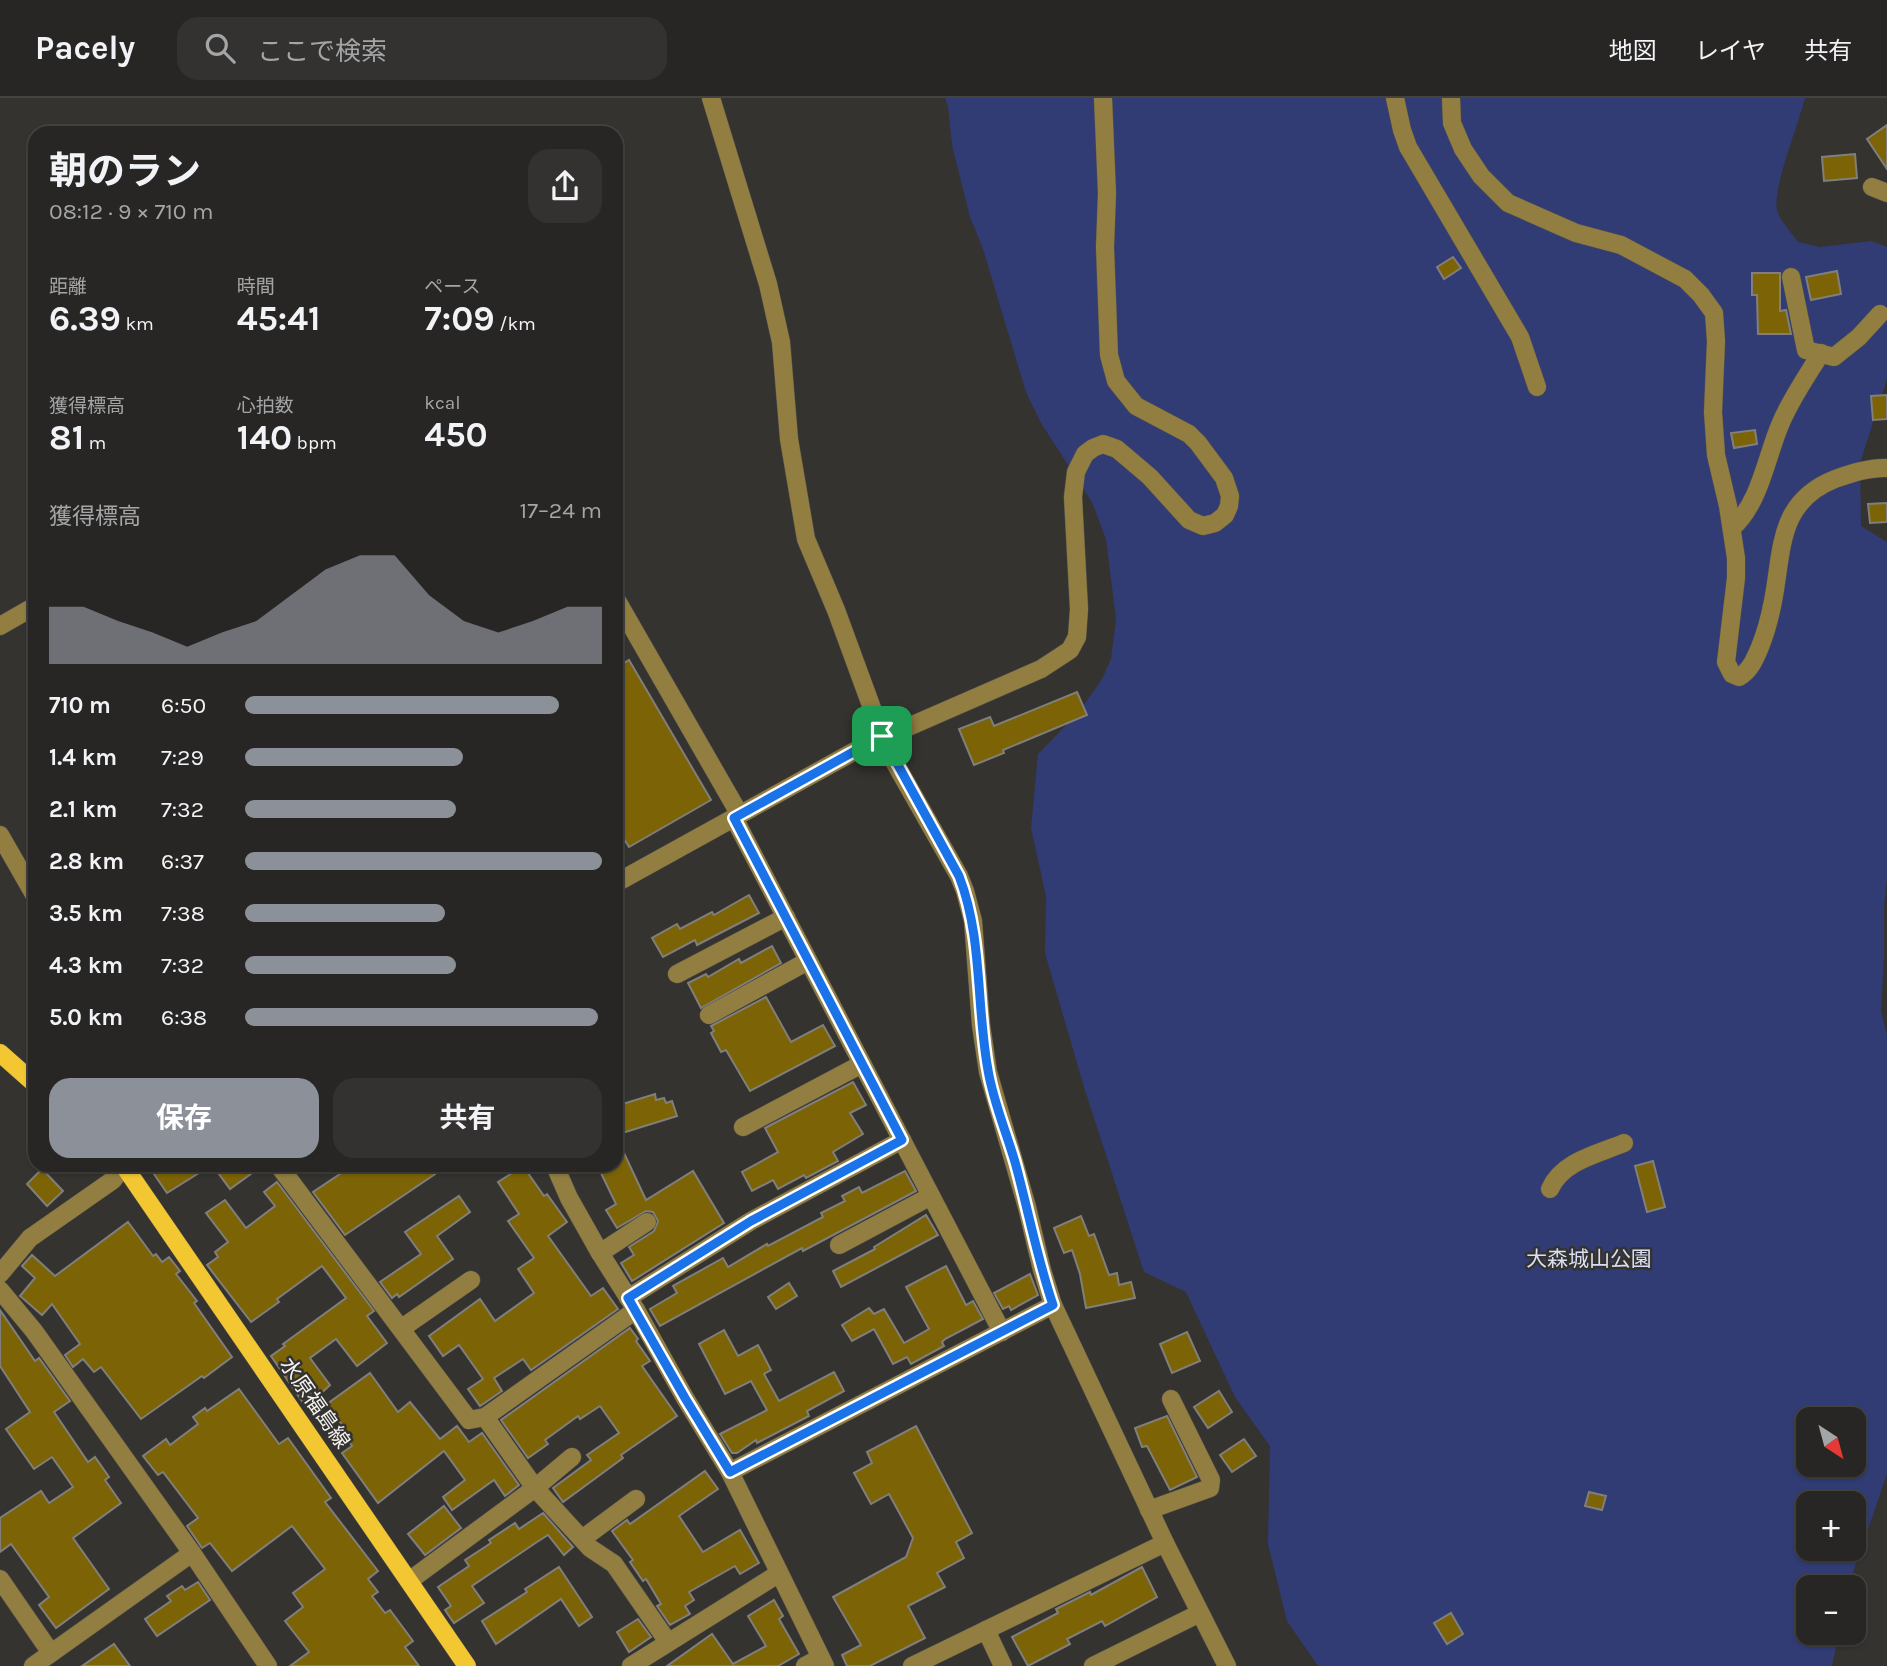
<!DOCTYPE html>
<html lang="ja">
<head>
<meta charset="utf-8">
<style>
  :root { --surface:#272624; --page:#333231; --text:#f1f3f6; --muted:#a4a5a6; --line:#434341; --accent:#8c9099 }
  body { margin:0; font-family:Karla,"Noto Sans JP",sans-serif; background:var(--page); color:var(--text); height:100vh; display:flex; flex-direction:column; font-size:26px; white-space:nowrap }
  * { box-sizing:border-box; margin:0 }
  p { font-size:23px; color:var(--muted) }
  .icon { flex:none; width:38px; height:38px; fill:none; stroke:currentColor; stroke-width:2; stroke-linecap:round; stroke-linejoin:round }
  .map { position:relative; flex:1; overflow:hidden }
  .sheet { position:absolute; left:28px; top:28px; width:595px; height:1046px; display:flex; flex-direction:column; background:var(--surface); border-radius:21px; box-shadow:0 2px 5px #0004,0 0 0 2px var(--line) }
  .sheet>* { flex:none }
  .needle { width:46px; rotate:144deg }
  .buttons { position:absolute; left:1796px; top:1309px; display:grid; gap:14px }
  .buttons a { display:grid; place-items:center; width:70px; height:70px; border-radius:14px; background:var(--surface); box-shadow:0 2px 5px #0004,0 0 0 2px var(--line); font-size:35px }
  .pin { position:absolute; display:grid; place-items:center; width:60px; height:60px; color:#fff; margin:-30px; border-radius:14px; box-shadow:0 4px 10px #0006 }
  .round { display:grid; place-items:center; flex:none; width:74px; height:74px; border-radius:21px; background:var(--page) }
  .headline { display:flex; align-items:center; justify-content:space-between; height:119px; padding:0 21px }
  h1 { font-size:38px; font-weight:700; line-height:52px }
  .metrics { display:grid; grid-template-columns:repeat(3,1fr); gap:10px; height:119px; padding:7px 21px }
  .metrics div { display:grid; align-content:center }
  .metrics b { font-size:35px; font-weight:700 }
  .metrics small { font-size:19px; font-weight:400 }
  .metrics p { font-size:19px }
  .chart { height:196px; padding:14px 21px }
  .chart p { display:flex; justify-content:space-between }
  .chart svg { width:100%; height:126px; margin-top:7px; fill:var(--accent); opacity:.7 }
  .cta { display:flex; gap:14px; margin-top:auto; padding:14px 21px }
  .cta a { flex:1; height:80px; border-radius:21px; background:var(--accent); color:#fff; font-size:28px; font-weight:700; line-height:80px; text-align:center }
  .cta a+a { background:var(--page); color:var(--text) }
  ul { padding:0 21px; list-style:none; font-size:23px }
  li { display:grid; grid-template-columns:112px 84px 1fr; align-items:center; height:52px }
  li i { height:18px; border-radius:9px; background:var(--accent) }
  header { display:flex; align-items:center; gap:42px; box-sizing:border-box; height:98px; padding:0 35px; background:var(--surface); border-bottom:2px solid var(--line) }
  header strong { font-size:33px }
  nav { display:flex; gap:38px; margin-inline-start:auto; font-size:24px }
  .search { width:490px; height:63px; background:var(--page); display:flex; align-items:center; gap:18px; box-sizing:border-box; padding:0 24px; border-radius:21px; color:var(--muted); font-size:26px }
  .map>svg:first-child { display:block }
  .green { fill:#313c75; fill-rule:evenodd }
  .building { fill:#7c6305; stroke:#807f7b; stroke-width:2 }
  .lines { fill:none; stroke-linecap:round; stroke-linejoin:round }
  .minor-casing { stroke:#53524f; stroke-width:19 }
  .major-casing { stroke:#53524f; stroke-width:19 }
  .minor { stroke:#927e40; stroke-width:18 }
  .major { stroke:#f3c732; stroke-width:18 }
  .route-casing { stroke:#fff; stroke-width:14 }
  .route { stroke:#1a73e8; stroke-width:9 }
  .labels { text-anchor:middle; stroke-width:5; stroke-linejoin:round; paint-order:stroke }
  .park-label { font-size:21px; fill:#d8def5; stroke:#343330 }
  .street-label { font-size:21px; fill:#f5f4f2; stroke:#343330 }
</style>
</head>
<body>
<header>
<strong>Pacely</strong>
<div class="search"><svg class="icon" aria-label="search" viewBox="0 0 24 24"><circle cx="10" cy="10" r="6"/><path d="M15 15l6 6"/></svg>ここで検索</div>
<nav><a>地図</a><a>レイヤ</a><a>共有</a></nav>
</header>
<div class="map">
<svg width="1887" height="1568" viewBox="0 0 1887 1568">
  <rect width="100%" height="100%" fill="#343330"/>
  <path class="green" d="M945,0H1805C1799,25 1772,91 1777,112C1779,122 1792,135 1798,144L1820,149L1871,143L1887,149V281L1860,365L1861,428L1887,444V781L1884,809V860L1881,913L1887,937V1376L1848,1489H1808V1535H1839L1832,1568H1318L1287,1523L1268,1446L1270,1348L1235,1299L1186,1194L1144,1174L1084,989L1045,855L1046,798L1031,730L1038,656L1079,614L1102,581L1111,561L1116,521L1106,441L1092,404L1041,325L1026,294L983,151L970,119L952,47L948,8ZM1808,1321H1853V1367H1808ZM1808,1405H1853V1451H1808Z"/>
  <g class="building">
    <polygon points="1887,27 1887,71 1867,41"/>
    <polygon points="1855,56 1857,80 1824,83 1822,59"/>
    <polygon points="1453,159 1461,170 1444,181 1437,169"/>
    <polygon points="1837,173 1841,196 1811,202 1806,179"/>
    <polygon points="1752,175 1780,175 1780,213 1786,212 1791,236 1758,236 1757,197 1752,197"/>
    <polygon points="1887,297 1887,321 1873,322 1871,298"/>
    <polygon points="1755,332 1757,346 1734,350 1731,335"/>
    <polygon points="1887,405 1887,424 1870,425 1868,406"/>
    <polygon points="629,562 711,702 629,749 616,728 616,570"/>
    <polygon points="1077,594 1087,617 1003,652 1004,655 974,667 959,631 990,619 994,628"/>
    <polygon points="749,797 759,815 697,847 695,842 663,859 652,840 677,826 680,831 712,814 714,817"/>
    <polygon points="772,848 781,865 701,910 688,885 706,876 708,879 739,861 741,865"/>
    <polygon points="766,899 791,944 823,927 835,948 750,993 726,952 721,954 711,935 714,933 711,928"/>
    <polygon points="853,984 866,1007 850,1015 863,1036 833,1054 838,1063 806,1080 804,1077 778,1091 773,1082 752,1093 742,1074 778,1054 765,1030"/>
    <polygon points="655,996 656,1002 664,1000 666,1005 672,1003 677,1018 616,1037 616,1008"/>
    <polygon points="616,1038 646,1102 693,1073 724,1125 632,1183 621,1165 634,1157 629,1149 654,1133 658,1123 653,1114 646,1113 617,1130 606,1112 616,1106 600,1073 616,1068"/>
    <polygon points="1653,1063 1665,1109 1647,1114 1635,1068"/>
    <polygon points="167,1068 210,1068 167,1095 154,1076"/>
    <polygon points="213,1068 262,1068 230,1091"/>
    <polygon points="352,1068 447,1068 345,1137 313,1094"/>
    <polygon points="523,1068 544,1098 547,1096 567,1124 548,1138 591,1198 603,1190 618,1211 531,1272 523,1261 494,1280 502,1293 480,1308 468,1291 483,1281 459,1247 443,1258 429,1238 480,1201 495,1223 534,1195 518,1171 534,1160 508,1123 519,1116 498,1084"/>
    <polygon points="42,1071 63,1093 47,1108 27,1086"/>
    <polygon points="905,1073 916,1093 803,1153 802,1150 660,1228 650,1211 677,1195 673,1188 723,1160 728,1169 767,1146 768,1148 823,1119 821,1115 845,1103 842,1098 859,1089 862,1095"/>
    <polygon points="277,1084 374,1213 367,1218 387,1245 357,1268 336,1241 310,1260 330,1287 306,1309 271,1258 285,1248 283,1246 346,1200 322,1168 277,1201 279,1204 251,1224 207,1167 218,1159 215,1154 228,1144 206,1115 225,1102 246,1130 275,1108 264,1094"/>
    <polygon points="459,1098 470,1114 437,1138 453,1161 399,1199 397,1196 392,1200 380,1184 421,1156 405,1134"/>
    <polygon points="926,1117 938,1137 841,1189 833,1173 875,1151 874,1149"/>
    <polygon points="1081,1118 1089,1138 1094,1136 1109,1177 1117,1175 1119,1187 1131,1184 1135,1200 1086,1210 1080,1176 1072,1152 1064,1155 1054,1130"/>
    <polygon points="128,1124 153,1158 156,1156 162,1164 169,1159 180,1173 176,1176 197,1203 194,1205 232,1259 204,1280 202,1278 141,1321 101,1269 94,1274 83,1261 73,1269 65,1257 80,1246 52,1206 42,1217 20,1198 35,1180 22,1168 32,1157 55,1178"/>
    <polygon points="946,1168 966,1207 973,1203 983,1221 945,1241 942,1244 944,1248 911,1266 907,1259 893,1266 874,1231 852,1243 842,1227 869,1210 874,1216 884,1211 904,1245 929,1231 906,1189"/>
    <polygon points="1030,1176 1038,1197 1011,1212 1009,1208 1003,1211 994,1195"/>
    <polygon points="789,1185 797,1198 776,1211 768,1199"/>
    <polygon points="0,1212 35,1263 39,1260 70,1303 54,1314 88,1364 95,1359 109,1379 105,1382 121,1405 73,1440 109,1491 56,1530 39,1507 49,1499 11,1446 0,1454 0,1420 41,1393 49,1405 73,1389 52,1359 34,1371 6,1331 30,1314 0,1268"/>
    <polygon points="630,1230 638,1241 636,1243 650,1263 642,1268 677,1318 621,1357 623,1360 563,1404 553,1390 591,1362 587,1357 619,1335 600,1308 580,1321 578,1318 545,1342 548,1346 528,1360 501,1322"/>
    <polygon points="724,1232 738,1258 758,1247 771,1272 764,1276 779,1303 834,1274 844,1293 807,1313 809,1318 757,1345 756,1342 737,1355 732,1355 720,1336 767,1312 751,1283 725,1296 699,1246"/>
    <polygon points="1187,1234 1200,1263 1172,1275 1160,1246"/>
    <polygon points="370,1275 398,1314 410,1304 440,1341 457,1328 469,1344 482,1335 519,1387 505,1398 494,1382 452,1412 443,1399 465,1382 444,1353 378,1405 342,1355 352,1348 346,1339 349,1337 327,1306"/>
    <polygon points="239,1291 279,1346 288,1340 331,1400 325,1404 378,1473 368,1481 378,1494 372,1498 385,1515 390,1512 413,1543 405,1549 419,1568 290,1568 309,1554 285,1523 303,1509 293,1495 325,1471 292,1428 232,1473 210,1445 202,1450 187,1428 198,1420 163,1374 158,1377 143,1358 166,1341 170,1347 198,1326 193,1319 205,1310 207,1313"/>
    <polygon points="1219,1293 1232,1314 1208,1330 1194,1309"/>
    <polygon points="1167,1318 1197,1379 1170,1392 1147,1348 1142,1349 1135,1330"/>
    <polygon points="916,1328 972,1435 956,1444 964,1460 937,1475 945,1489 908,1508 925,1540 870,1568 847,1568 842,1557 861,1547 833,1499 906,1459 913,1440 889,1396 871,1406 854,1375 872,1365 867,1354"/>
    <polygon points="1244,1341 1256,1358 1232,1374 1220,1357"/>
    <polygon points="705,1373 718,1391 679,1418 703,1454 740,1432 759,1465 740,1476 735,1468 689,1494 694,1502 685,1508 690,1516 670,1527 657,1508 661,1506 646,1481 643,1483 630,1464 633,1462 612,1433 627,1422 630,1426"/>
    <polygon points="1589,1394 1606,1398 1602,1412 1585,1408"/>
    <polygon points="444,1408 461,1430 425,1457 408,1436"/>
    <polygon points="543,1415 573,1449 564,1457 548,1437 537,1444 472,1488 484,1505 454,1525 445,1512 451,1508 438,1489 469,1468 465,1462 491,1445 489,1442 515,1425 519,1431"/>
    <polygon points="559,1469 592,1519 579,1528 561,1501 496,1546 482,1523 527,1494 525,1491"/>
    <polygon points="1142,1469 1157,1499 1105,1528 1102,1523 1067,1541 1070,1546 1028,1568 1012,1539 1058,1515 1056,1511 1090,1494 1091,1497"/>
    <polygon points="198,1484 210,1502 157,1538 145,1521 171,1503 167,1498 182,1488 185,1492"/>
    <polygon points="774,1502 783,1518 779,1521 799,1556 778,1568 667,1568 712,1536 733,1566 766,1548 748,1518"/>
    <polygon points="1451,1515 1463,1536 1447,1546 1434,1525"/>
    <polygon points="638,1521 651,1539 629,1554 617,1534"/>
    <polygon points="114,1546 130,1568 82,1568"/>
  </g>
  <g class="lines">
    <defs>
      <g id="minor">
        <polyline points="711,0 768,186 781,244 789,341 806,441 836,512 887,651 959,778 965,793 973,823 981,927 988,974 1027,1109 1042,1172 1053,1207 1165,1445 1227,1568"/>
        <polyline points="1395,0 1402,32 1408,49 1520,239 1537,289"/>
        <path d="M1451,0L1452,25L1463,51L1481,78L1508,105L1576,135L1621,147L1685,181L1701,197L1714,215L1716,243L1713,314L1716,357L1728,408L1736,460V480L1726,564L1732,576L1739,579C1750,573 1755,561 1760,549C1766,534 1770,519 1773,503C1783,452 1777,404 1835,381C1851,375 1869,369 1887,370"/>
        <polyline points="1872,89 1887,95"/>
        <polyline points="1791,179 1806,252 1834,259 1859,239 1880,216"/>
        <path d="M1732,430C1760,405 1766,360 1780,327C1790,302 1807,278 1821,255"/>
        <polyline points="616,501 740,717"/>
        <polyline points="0,528 35,508"/>
        <polyline points="734,720 1002,1234"/>
        <polyline points="0,737 35,798"/>
        <polyline points="616,785 882,638 899,633 1041,571 1070,552 1077,539 1079,511 1073,399 1076,374 1085,356 1093,350 1103,346 1117,351 1150,379 1189,422 1203,428 1215,425 1225,417 1229,408 1230,398 1224,380 1198,345 1189,336 1136,308 1116,283 1109,257 1105,149 1107,95 1103,0"/>
        <polyline points="677,876 786,819"/>
        <polyline points="709,917 808,863"/>
        <polyline points="743,1029 862,966"/>
        <polyline points="279,1068 469,1322 485,1319 636,1212"/>
        <polyline points="555,1068 569,1100 600,1155 636,1212 685,1300 730,1374 825,1568"/>
        <path d="M1550,1091C1562,1063 1598,1056 1624,1045"/>
        <polyline points="839,1147 931,1098"/>
        <polyline points="600,1155 647,1124"/>
        <polyline points="0,1176 30,1140 113,1082 124,1068"/>
        <polyline points="0,1192 34,1233 192,1455 268,1568"/>
        <polyline points="628,1200 751,1123 902,1042"/>
        <polyline points="402,1230 471,1182"/>
        <polyline points="485,1319 535,1390 590,1450 614,1466 668,1544"/>
        <polyline points="730,1374 1053,1207"/>
        <polyline points="1149,1412 1210,1390 1211,1382 1171,1301"/>
        <polyline points="582,1441 636,1401"/>
        <polyline points="0,1481 51,1555"/>
        <polyline points="409,1483 535,1390 572,1359"/>
        <polyline points="986,1532 1003,1568"/>
        <polyline points="33,1568 192,1455"/>
        <polyline points="631,1568 778,1476"/>
        <polyline points="805,1568 820,1560"/>
        <polyline points="912,1568 1165,1445"/>
        <polyline points="1093,1568 1200,1515"/>
      </g>
      <g id="major">
        <polyline points="0,955 35,986"/>
        <polyline points="124,1068 467,1568"/>
      </g>
    </defs>
    <use href="#minor" class="minor-casing"/>
    <use href="#major" class="major-casing"/>
    <use href="#minor" class="minor"/>
    <use href="#major" class="major"/>
  </g>
  <g class="lines">
    <defs>
      <path id="route" d="M882,638L959,778C983,840 976,907 988,972C993,1003 1006,1033 1015,1064C1028,1111 1037,1160 1053,1207L730,1374L685,1300L628,1200L751,1123L902,1042L734,720Z"/>
    </defs>
    <use href="#route" class="route-casing"/>
    <use href="#route" class="route"/>
  </g>
  <g class="labels">
    <g class="park-label">
      <text x="1589" y="1168">大森城山公園</text>
    </g>
    <g class="street-label">
      <text transform="translate(315 1305) rotate(55)" y="7">水原福島線</text>
    </g>
  </g>
</svg>
<div class="buttons">
<a><svg class="needle" viewBox="-14 -14 28 28"><path d="M0-13l5 13h-10z" fill="#e53935"/><path d="M0 13l5-13h-10z" fill="#a4a5a6"/></svg></a>
<a>+</a>
<a>−</a>
</div>
<div class="pin" style="left:882px;top:638px;background:#1e9e55"><svg class="icon" aria-label="arrive" viewBox="0 0 24 24"><path d="M6 21V4h12l-3 4 3 4H6"/></svg></div>
<section class="sheet">
<div class="headline"><div><h1>朝のラン</h1><p>08:12 · 9 × 710 m</p></div><a class="round"><svg class="icon" aria-label="share" viewBox="0 0 24 24"><path d="M12 15V3M7 8l5-5 5 5M5 13v7h14v-7"/></svg></a></div>
<div class="metrics">
<div><p>距離</p><b>6.39<small> km</small></b></div>
<div><p>時間</p><b>45:41</b></div>
<div><p>ペース</p><b>7:09<small> /km</small></b></div>
</div>
<div class="metrics">
<div><p>獲得標高</p><b>81<small> m</small></b></div>
<div><p>心拍数</p><b>140<small> bpm</small></b></div>
<div><p>kcal</p><b>450</b></div>
</div>
<div class="chart"><p><span>獲得標高</span>17–24 m</p>
<svg viewBox="0 0 160 44" preserveAspectRatio="none"><path d="M0 44V24L10 24L20 29L30 33L40 38L50 33L60 29L70 20L80 11L90 6L100 6L110 20L120 29L130 33L140 29L150 24L160 24V44z"/></svg>
</div>
<ul>
<li><b>710 m</b>6:50<i style="width:88%"></i></li>
<li><b>1.4 km</b>7:29<i style="width:61%"></i></li>
<li><b>2.1 km</b>7:32<i style="width:59%"></i></li>
<li><b>2.8 km</b>6:37<i style="width:100%"></i></li>
<li><b>3.5 km</b>7:38<i style="width:56%"></i></li>
<li><b>4.3 km</b>7:32<i style="width:59%"></i></li>
<li><b>5.0 km</b>6:38<i style="width:99%"></i></li>
</ul>
<div class="cta"><a>保存</a><a>共有</a></div>
</section>
</div>
</body>
</html>
